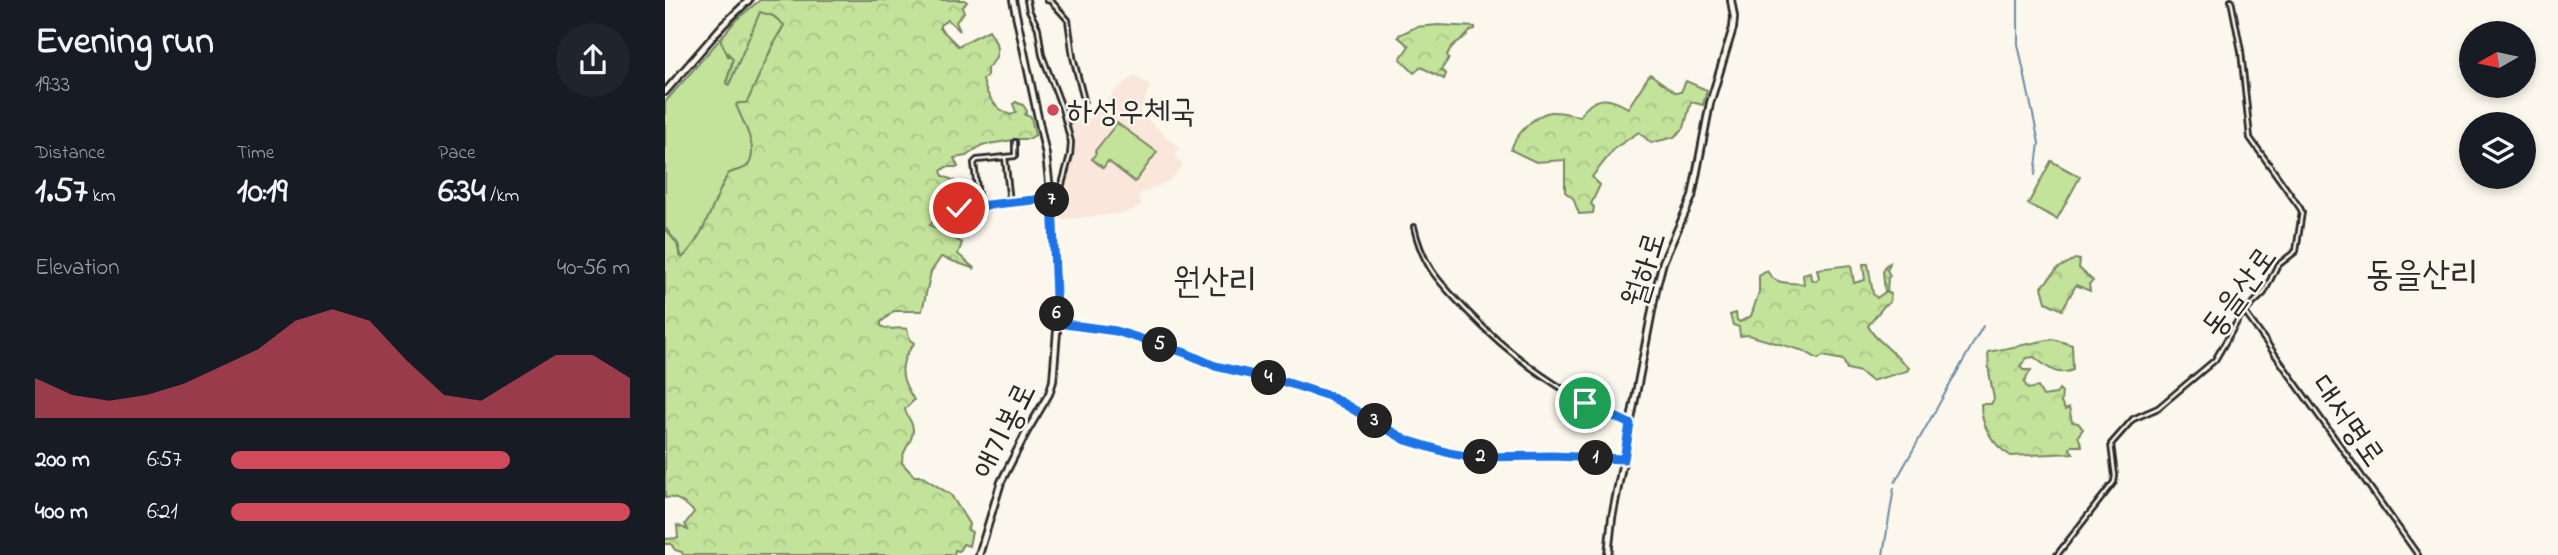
<!DOCTYPE html>
<html lang="en">
<head>
<meta charset="utf-8">
<style>
  :root { --surface:#171b24; --page:#20242c; --text:#f1f3f6; --muted:#9ea1a6; --accent:#d1495b }
  body { margin:0; font-family:"Indie Flower","Poor Story",sans-serif; background:var(--page); color:var(--text); height:100vh; display:flex; flex-direction:column; font-size:26px; white-space:nowrap }
  * { box-sizing:border-box; margin:0 }
  p { font-size:23px; color:var(--muted) }
  .icon { flex:none; width:38px; height:38px; fill:none; stroke:currentColor; stroke-width:2; stroke-linecap:round; stroke-linejoin:round }
  .map { position:relative; flex:1; overflow:hidden }
  .panel { display:flex; flex-direction:column; background:var(--surface); width:665px }
  .panel>* { flex:none }
  .needle { width:46px; rotate:261deg }
  .buttons { position:absolute; left:1794px; top:21px; display:grid; gap:14px }
  .buttons a { display:grid; place-items:center; width:77px; height:77px; border-radius:50%; background:var(--surface); box-shadow:0 4px 10px #0003; font-size:35px }
  .pin { position:absolute; display:grid; place-items:center; width:60px; height:60px; color:#fff; margin:-30px; border:4px solid #fff; border-radius:50%; box-shadow:0 2px 7px #0007 }
  .km { position:absolute; width:35px; height:35px; margin:-18px; border-radius:50%; background:#222; color:#fff; font-size:19px; line-height:35px; text-align:center }
  .round { display:grid; place-items:center; flex:none; width:74px; height:74px; border-radius:37px; background:var(--page) }
  .summary { display:flex; align-items:center; justify-content:space-between; height:119px; padding:0 35px }
  h1 { font-size:38px; font-weight:700; line-height:52px }
  .metrics { display:grid; grid-template-columns:repeat(3,1fr); gap:10px; height:119px; padding:7px 35px }
  .metrics div { display:grid; align-content:center }
  .metrics b { font-size:35px; font-weight:700 }
  .metrics small { font-size:19px; font-weight:400 }
  .metrics p { font-size:19px }
  .chart { height:196px; padding:14px 35px }
  .chart p { display:flex; justify-content:space-between }
  .chart svg { width:100%; height:126px; margin-top:7px; fill:var(--accent); opacity:.7 }
  ul { padding:0 35px; list-style:none; font-size:23px }
  li { display:grid; grid-template-columns:112px 84px 1fr; align-items:center; height:52px }
  li i { height:18px; border-radius:9px; background:var(--accent) }
  main { display:flex; flex:1; min-height:0 }
  .map>svg:first-child { display:block }
  .built { fill:#fae6da }
  .forest { fill:url(#forest-crowns); stroke:#778662; stroke-width:2 }
  .park { fill:#c3e29a; stroke:#778662; stroke-width:2 }
  .lines { fill:none; stroke-linecap:round; stroke-linejoin:round }
  .stream { stroke:#6e8ca5; stroke-width:2 }
  .street-casing { stroke:#2b2b2b; stroke-width:8 }
  .secondary-casing { stroke:#2b2b2b; stroke-width:10 }
  .street { stroke:#fbf7ec; stroke-width:2.5 }
  .secondary { stroke:#fbf7ec; stroke-width:4.5 }
  .route-casing { stroke:#fff; stroke-width:14 }
  .route { stroke:#1a73e8; stroke-width:9 }
  .poi-dot { fill:#d1495b; stroke:#fbf7ec; stroke-width:2.5 }
  .labels { text-anchor:middle; stroke-width:5; stroke-linejoin:round; paint-order:stroke }
  .poi-label { font-size:32px; fill:#2b2b2b; stroke:#fbf7ec; text-anchor:start }
  .street-label { font-size:32px; fill:#2b2b2b; stroke:#fbf7ec }
  .quarter-label { font-size:35px; fill:#2b2b2b; stroke:#fbf7ec }
</style>
</head>
<body>
<main>
<section class="panel">
<div class="summary"><div><h1>Evening run</h1><p>19:33</p></div><a class="round"><svg class="icon" aria-label="share" viewBox="0 0 24 24"><path d="M12 15V3M7 8l5-5 5 5M5 13v7h14v-7"/></svg></a></div>
<div class="metrics">
<div><p>Distance</p><b>1.57<small> km</small></b></div>
<div><p>Time</p><b>10:19</b></div>
<div><p>Pace</p><b>6:34<small> /km</small></b></div>
</div>
<div class="chart"><p><span>Elevation</span>40–56 m</p>
<svg viewBox="0 0 160 44" preserveAspectRatio="none"><path d="M0 44V30L10 36L20 38L30 36L40 32L50 26L60 20L70 10L80 6L90 10L100 24L110 36L120 38L130 30L140 22L150 22L160 30V44z"/></svg>
</div>
<ul>
<li><b>200 m</b>6:57<i style="width:70%"></i></li>
<li><b>400 m</b>6:21<i style="width:100%"></i></li>
</ul>
</section>
<div class="map">
<svg width="1893" height="555" viewBox="0 0 1893 555">
  <defs>
    <pattern id="forest-crowns" width="20" height="18" patternUnits="userSpaceOnUse" patternTransform="scale(1.75)"><rect width="20" height="18" fill="#c3e29a"/><path d="M2 6a3 3 0 1 1 6 0M12 15a3 3 0 1 1 6 0" fill="none" stroke="#a8c285"/></pattern>
  </defs>
  <rect width="100%" height="100%" fill="#fbf7ec"/>
  <filter id="ink" filterUnits="userSpaceOnUse"><feTurbulence type="fractalNoise" baseFrequency=".0143" numOctaves="2"/><feDisplacementMap in="SourceGraphic" scale="14" xChannelSelector="R" yChannelSelector="G"/><feConvolveMatrix kernelMatrix="1 2 1 2 8 2 1 2 1" color-interpolation-filters="sRGB"/></filter>
  <g filter="url(#ink)">
    <polygon class="built" points="470,75 485,86 475,113 514,148 510,156 518,166 504,181 473,195 477,205 460,213 393,220 395,201 408,150 401,115 418,120 429,117 450,91"/>
    <g class="forest">
      <path d="M95,0H300L302,2L297,8L299,12L291,22L295,31L283,20L275,25V28L293,46L324,30C334,44 336,58 322,68V76L318,79C320,94 331,110 346,115L351,112L348,104L351,102L358,105L362,111L360,115L366,117L370,135L364,139H355L317,145L301,156L289,158L293,167H281L276,171L278,176L290,181L292,185C292,208 281,211 265,225L297,243L293,254L310,269L276,257L266,272L257,311H229L216,322V326C226,332 232,326 242,329L245,340L249,343C248,347 245,349 243,352C232,371 239,384 249,400L240,409C241,417 248,421 248,430C248,443 236,450 237,463L249,476H256L286,495L304,524L303,530L307,532L304,546L298,544L294,551L290,550L289,555H18L17,552L10,550L6,544H0V539L13,538L12,525L23,530L20,524L29,512C23,505 10,495 0,498V228L12,244L15,256L24,251L63,174C68,170 80,170 83,165C94,149 77,121 71,105L73,103H78L119,25L108,16L95,13L64,85L61,83L67,66L66,57L60,51L55,39L71,20Z"/>
      <path d="M773,25L810,27V29L805,31C799,42 789,39 782,55L784,58L776,70L781,74L779,79L756,67L749,73L735,59L744,46L733,37L734,35L751,27Z"/>
      <path d="M985,74L1010,92H1016L1021,81L1042,90L1038,105L1026,102L1019,128L1009,137L986,143L974,132L950,148L927,177L935,185L926,204L929,207L928,213L914,214L908,198L900,192V160L871,162L846,150C850,135 870,114 886,112C896,111 906,115 915,116C929,95 943,96 963,108Z"/>
      <polygon points="1410,259 1415,260 1414,268 1428,281 1424,284 1425,291 1411,285 1397,310 1381,302 1377,287 1392,269"/>
      <path d="M1225,263L1222,270L1225,276L1223,277L1222,292L1226,294L1224,303L1219,306L1203,326L1209,335L1244,368L1242,371L1206,381L1195,372L1182,369L1178,360L1158,356L1153,359L1139,351L1083,335L1075,336L1074,327L1068,325L1065,315L1071,313L1072,320L1075,322L1086,316L1094,292V276L1102,271C1111,286 1124,282 1139,284L1138,274L1145,272L1146,279L1151,281L1154,278L1152,269L1186,265L1189,283L1200,280L1198,264H1203L1208,294L1212,298L1220,292L1218,272L1221,265Z"/>
      <path d="M1388,339L1407,345L1408,370C1391,377 1382,367 1369,357L1362,358L1355,366L1358,370H1366L1359,382L1363,389L1373,387L1378,396L1391,394L1394,389L1397,392L1396,403L1400,410L1404,408L1407,422L1413,423L1418,429L1413,436L1417,446H1407L1405,449L1408,453L1346,456C1327,445 1316,425 1316,404H1326L1329,399L1324,372L1323,352Z"/>
    </g>
    <g class="park">
      <path d="M95,12L108,16L119,25L110,40L84,98L81,103H73L71,105C77,121 95,149 83,165C80,170 68,170 63,174C48,200 40,237 17,258L13,244L0,228V102L55,39L63,56L68,59L61,83L64,85Z"/>
      <polygon points="452,123 492,152 470,182 443,161 438,168 427,159 431,153 430,151"/>
      <polygon points="1386,161 1415,177 1392,219 1363,204"/>
    </g>
    <g class="lines">
      <g class="stream">
        <polyline points="1353,0 1353,44 1374,143 1370,175"/>
        <polyline points="1230,482 1318,326"/>
        <polyline points="1218,555 1229,488"/>
      </g>
      <defs>
        <g id="street">
          <polyline points="362,0 364,10 373,28 377,55 397,108 406,142 405,155 389,214"/>
          <polyline points="382,0 386,1 403,20 408,57 419,100"/>
          <polyline points="350,142 350,156 312,160 309,163 314,206 387,198"/>
          <polyline points="340,157 345,203"/>
          <polyline points="294,208 314,206"/>
          <path d="M749,227C758,267 775,283 803,312C850,361 903,397 965,424"/>
          <polyline points="1579,311 1753,555"/>
          <polyline points="392,323 451,331 521,353 550,366 620,381 653,392 689,409 741,440 784,453 806,457 888,456 959,459"/>
          <polyline points="1392,555 1449,482 1450,476 1446,444 1468,419 1493,408 1550,360 1576,315 1599,293 1612,266 1631,251 1637,212 1635,208 1585,138 1576,51 1566,0"/>
        </g>
        <g id="secondary">
          <polyline points="0,92 58,25 84,0"/>
          <polyline points="314,555 336,482 361,433 384,394 388,381 392,331 388,217 381,155 348,0"/>
          <polyline points="943,555 947,518 992,285 998,262 1027,197 1045,103 1068,28 1069,17 1066,0"/>
        </g>
      </defs>
      <use href="#street" class="street-casing"/>
      <use href="#secondary" class="secondary-casing"/>
      <use href="#street" class="street"/>
      <use href="#secondary" class="secondary"/>
    </g>
  </g>
  <g class="lines" filter="url(#ink)">
    <defs>
      <polyline id="route" points="294,208 387,198 392,323 451,331 521,353 550,366 620,382 667,397 741,440 784,453 806,457 888,456 959,459 965,424 920,403"/>
    </defs>
    <use href="#route" class="route-casing"/>
    <use href="#route" class="route"/>
  </g>
  <circle class="poi-dot" cx="388" cy="110" r="7"/>
  <g class="labels">
    <g class="poi-label">
      <text x="402" y="121">하성우체국</text>
    </g>
    <g class="street-label">
      <text transform="translate(978 269) rotate(-73)" y="11">월하로</text>
      <text transform="translate(1573 291) rotate(-54)" y="11">동을산로</text>
      <text transform="translate(1684 420) rotate(55)" y="11">대서명로</text>
      <text transform="translate(338 430) rotate(-64)" y="11">애기봉로</text>
    </g>
    <g class="quarter-label">
      <text x="1757" y="285">동을산리</text>
      <text x="550" y="292">원산리</text>
    </g>
  </g>
</svg>
<div class="buttons">
<a><svg class="needle" viewBox="-14 -14 28 28"><path d="M0-13l5 13h-10z" fill="#e53935"/><path d="M0 13l5-13h-10z" fill="#9ea1a6"/></svg></a>
<a><svg class="icon" aria-label="layers" viewBox="0 0 24 24"><path d="M12 4l9 5-9 5-9-5zM3 14l9 5 9-5"/></svg></a>
</div>
<div class="pin" style="left:920px;top:403px;background:#1e9e55"><svg class="icon" aria-label="arrive" viewBox="0 0 24 24"><path d="M6 21V4h12l-3 4 3 4H6"/></svg></div>
<div class="pin" style="left:294px;top:208px;background:#d93025"><svg class="icon" aria-label="check" viewBox="0 0 24 24"><path d="M5 12l5 5 9-10"/></svg></div>
<b class="km" style="left:931px;top:458px">1</b>
<b class="km" style="left:816px;top:457px">2</b>
<b class="km" style="left:710px;top:421px">3</b>
<b class="km" style="left:604px;top:378px">4</b>
<b class="km" style="left:495px;top:345px">5</b>
<b class="km" style="left:392px;top:314px">6</b>
<b class="km" style="left:387px;top:200px">7</b>
</div>
</main>
</body>
</html>
